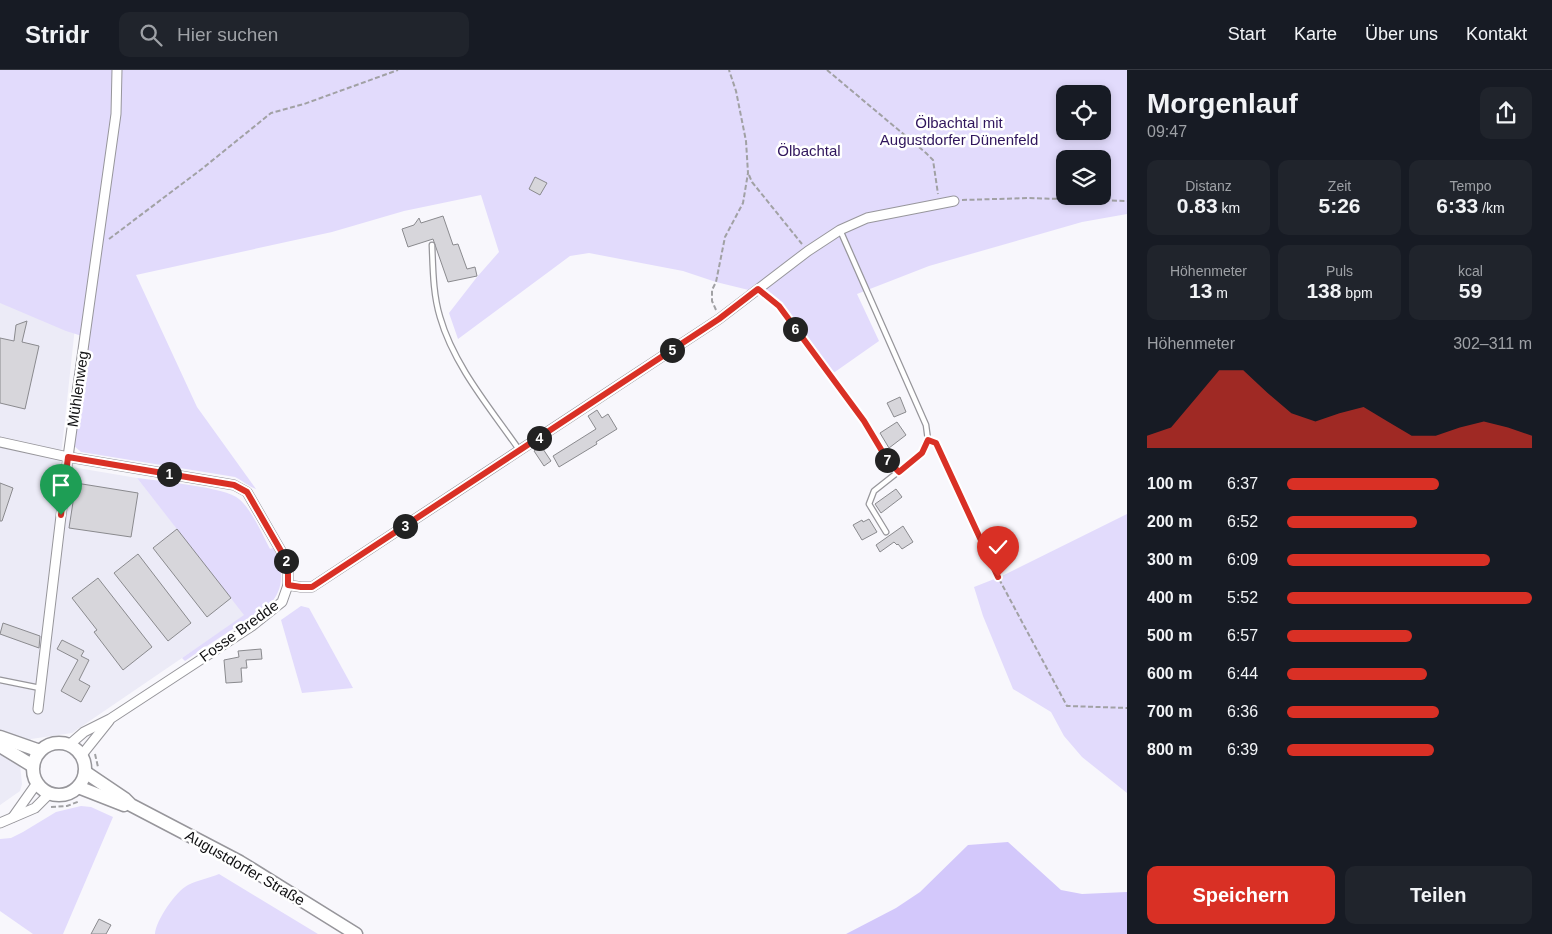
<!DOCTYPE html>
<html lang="de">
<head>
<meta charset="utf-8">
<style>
  :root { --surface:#171b24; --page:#20242c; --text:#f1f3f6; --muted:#9ea1a6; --line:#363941; --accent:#d93025 }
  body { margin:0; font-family:Arial,sans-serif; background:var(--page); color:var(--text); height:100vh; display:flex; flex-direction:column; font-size:19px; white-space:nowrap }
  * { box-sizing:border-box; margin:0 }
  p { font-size:16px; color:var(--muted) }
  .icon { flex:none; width:28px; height:28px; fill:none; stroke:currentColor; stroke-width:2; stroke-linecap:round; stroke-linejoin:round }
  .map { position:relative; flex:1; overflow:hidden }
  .side { display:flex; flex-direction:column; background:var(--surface); width:425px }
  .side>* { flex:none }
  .tools { position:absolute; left:1056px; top:15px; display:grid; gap:10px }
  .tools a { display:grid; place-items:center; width:55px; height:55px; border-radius:10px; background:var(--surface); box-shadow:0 2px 8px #0003; font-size:25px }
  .pin { position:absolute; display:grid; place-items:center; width:42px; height:42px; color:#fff; margin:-51px -21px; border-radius:50% 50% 50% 0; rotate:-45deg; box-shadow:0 0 5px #0007 }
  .pin .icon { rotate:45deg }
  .km { position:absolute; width:25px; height:25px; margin:-12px; border-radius:50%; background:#222; color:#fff; font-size:14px; line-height:25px; text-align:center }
  .round { display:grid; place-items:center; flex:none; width:52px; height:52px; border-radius:10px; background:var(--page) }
  .headline { display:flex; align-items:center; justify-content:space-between; height:85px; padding:0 20px }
  h1 { font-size:28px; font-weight:800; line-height:38px }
  .figures { display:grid; grid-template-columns:repeat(3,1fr); gap:8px; height:85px; padding:5px 20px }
  .figures div { display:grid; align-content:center; border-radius:10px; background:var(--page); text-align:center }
  .figures b { font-size:21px; font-weight:800 }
  .figures small { font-size:14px; font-weight:400 }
  .figures p { font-size:14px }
  .chart { height:140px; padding:10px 20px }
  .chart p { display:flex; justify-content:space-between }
  .chart svg { width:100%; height:90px; margin-top:5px; fill:var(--accent); opacity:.7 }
  .action { display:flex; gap:10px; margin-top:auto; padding:10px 20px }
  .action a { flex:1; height:58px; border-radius:10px; background:var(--accent); color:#fff; font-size:20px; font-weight:800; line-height:58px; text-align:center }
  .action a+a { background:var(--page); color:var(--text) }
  ul { padding:0 20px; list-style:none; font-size:16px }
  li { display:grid; grid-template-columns:80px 60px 1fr; align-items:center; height:38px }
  li i { height:12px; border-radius:6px; background:var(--accent) }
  header { display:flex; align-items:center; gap:30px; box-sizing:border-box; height:70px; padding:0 25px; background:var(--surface); border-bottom:1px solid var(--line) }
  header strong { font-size:24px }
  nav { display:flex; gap:28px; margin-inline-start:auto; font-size:18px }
  .search { width:350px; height:45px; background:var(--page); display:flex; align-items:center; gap:12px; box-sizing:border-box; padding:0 18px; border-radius:10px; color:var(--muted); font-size:19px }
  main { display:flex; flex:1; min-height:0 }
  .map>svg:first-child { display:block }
  .built { fill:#ecebf7 }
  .green { fill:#e2dbfc; fill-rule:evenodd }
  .water { fill:#d3c8fb }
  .building { fill:#d7d6db; stroke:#8a8a8e }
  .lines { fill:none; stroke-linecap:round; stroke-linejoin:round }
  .lane-casing { stroke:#97969b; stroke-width:7 }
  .street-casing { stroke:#97969b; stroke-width:11 }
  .secondary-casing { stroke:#97969b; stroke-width:15 }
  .path { stroke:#a1a1a4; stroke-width:2; stroke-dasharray:5 2.5; stroke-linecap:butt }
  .lane { stroke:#fff; stroke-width:4.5 }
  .street { stroke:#fff; stroke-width:9 }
  .secondary { stroke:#fff; stroke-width:12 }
  .route-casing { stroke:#fff; stroke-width:10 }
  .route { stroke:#d93025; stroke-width:6 }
  .labels { text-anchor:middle; stroke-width:5; stroke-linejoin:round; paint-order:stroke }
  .park-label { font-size:15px; fill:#30165d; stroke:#fff }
  .street-label { font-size:15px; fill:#101012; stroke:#fff }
</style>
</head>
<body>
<header>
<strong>Stridr</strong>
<div class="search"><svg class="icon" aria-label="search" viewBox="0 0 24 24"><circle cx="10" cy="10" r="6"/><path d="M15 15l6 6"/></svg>Hier suchen</div>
<nav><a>Start</a><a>Karte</a><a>Über uns</a><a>Kontakt</a></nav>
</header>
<main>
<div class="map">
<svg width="1127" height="864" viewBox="0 0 1127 864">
  <rect width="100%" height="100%" fill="#f8f7fc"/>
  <polygon class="built" points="0,229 75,257 60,395 137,408 245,545 72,663 31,669 20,694 22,714 20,721 0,735"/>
  <g class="green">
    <path d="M0,0H1127V144L1082,152L929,196L857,224L879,271L832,304L769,225L716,212L683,201L589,183L570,186L458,269L449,243L477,207L499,182L481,125L404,141L332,162L136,205L197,337L256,419C250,417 241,410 235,407L81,382L73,375L82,266L66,261L0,233ZM1065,24H1102V61H1065ZM1065,89H1102V126H1065Z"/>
    <path d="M137,408C158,411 226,417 239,429C252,440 262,464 270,479L273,478C282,493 285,514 274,529C269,538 255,544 247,550C226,563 205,577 185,591L182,588L244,545Z"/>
    <polygon points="1127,444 1127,723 1082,687 1064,666 1051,642 1013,619 983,546 974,517 1002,506"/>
    <polygon points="301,536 309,538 353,618 302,623 281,550"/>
    <polygon points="81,736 91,737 113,747 63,864 33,864 0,841 0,769 11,768 23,762 56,742"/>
    <path d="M219,804L318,864H155C156,850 176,821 188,815C198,810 209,808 219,804Z"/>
  </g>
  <polygon class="water" points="1008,772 1061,820 1082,824 1127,822 1127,864 846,864 896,838 920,822 968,775"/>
  <g class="building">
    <polygon points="535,107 547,113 540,125 529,119"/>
    <polygon points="443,146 453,175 458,174 467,199 475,197 477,206 448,212 433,169 408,177 402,159 414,155 419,148 421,153"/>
    <polygon points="27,251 22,272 39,276 25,339 0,333 0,268 14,271 16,255"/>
    <polygon points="900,327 906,342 894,347 887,333"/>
    <polygon points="597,340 602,348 608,344 617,359 596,372 597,374 559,397 553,386 596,359 588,346"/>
    <polygon points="897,352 906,365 889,378 880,363"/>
    <polygon points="541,376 551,391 544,396 534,381"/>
    <polygon points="0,413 13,418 2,451 0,451"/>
    <polygon points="76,413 138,423 131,467 69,458"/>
    <polygon points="896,419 902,427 881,443 875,434"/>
    <polygon points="869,449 877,462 862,470 853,455 862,450 863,452"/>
    <polygon points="903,456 913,472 902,479 898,474 897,475 894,472 880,482 876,475"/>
    <polygon points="177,459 231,528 207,547 153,478"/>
    <polygon points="138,484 191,553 168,571 114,503"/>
    <polygon points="98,508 152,577 123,600 94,562 97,560 72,528"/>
    <polygon points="3,553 40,566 39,578 0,564"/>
    <polygon points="62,570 84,581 81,586 89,590 79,610 90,616 81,632 61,621 78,590 57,579"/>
    <polygon points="261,579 262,589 246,590 247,598 241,598 242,612 226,613 224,590 239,587 238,581"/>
    <polygon points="99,849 111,855 106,864 91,864"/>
  </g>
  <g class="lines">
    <defs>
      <g id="lane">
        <polyline points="840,160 926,355 928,370 922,383 874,421 869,434 886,462"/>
        <path d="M432,175C433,199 433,224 440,247C454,296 491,339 520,381"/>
        <polyline points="0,610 40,618"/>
      </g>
      <g id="street">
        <polyline points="0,372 68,387 234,415 247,422 288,493 288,515 282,532 252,556 110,649 84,662 69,675"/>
        <polyline points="288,515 301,517 312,517 719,249 808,181 840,160 867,148 954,131"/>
        <polyline points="38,639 68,387 116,44 117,0"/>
        <polyline points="81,686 109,651"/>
        <polyline points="13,747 37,713"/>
        <polyline points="0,753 35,738 50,723"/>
      </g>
      <g id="secondary">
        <polyline points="0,667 40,681"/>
        <circle cx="59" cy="699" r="26"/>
        <polyline points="0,676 33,696"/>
        <polyline points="85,702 125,729 131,735 240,792 356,864"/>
        <polyline points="78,717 124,735"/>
      </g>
    </defs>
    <use href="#lane" class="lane-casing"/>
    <use href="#street" class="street-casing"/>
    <use href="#secondary" class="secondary-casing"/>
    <g class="path">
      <polyline points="827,0 926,83 933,90 938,124"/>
      <polyline points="749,105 752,112 802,174"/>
      <polyline points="962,130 1029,128 1127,131"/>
      <polyline points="109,169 203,98 271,43 304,34 398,0"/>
      <polyline points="766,226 779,236 864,351 888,391 893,396"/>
      <polyline points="716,240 712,231 712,220 716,212 725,167 743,133 748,103 746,71 736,21 729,0"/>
      <polyline points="936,373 998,507 1067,636 1127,638"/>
      <polyline points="95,684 98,697"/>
      <polyline points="51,737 67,736 80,731"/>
    </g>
    <use href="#lane" class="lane"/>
    <use href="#street" class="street"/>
    <use href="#secondary" class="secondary"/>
  </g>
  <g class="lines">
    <defs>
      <polyline id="route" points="61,445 68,387 234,415 247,422 288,493 288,515 301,517 312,517 719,249 758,219 779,236 864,351 888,391 899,402 922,383 928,370 936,373 998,507"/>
    </defs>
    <use href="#route" class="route-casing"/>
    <use href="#route" class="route"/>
  </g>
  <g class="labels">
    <g class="park-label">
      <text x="959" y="58">Ölbachtal mit<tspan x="959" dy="17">Augustdorfer Dünenfeld</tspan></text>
      <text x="809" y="86">Ölbachtal</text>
    </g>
    <g class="street-label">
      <text transform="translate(78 319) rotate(-82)" y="5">Mühlenweg</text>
      <text transform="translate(239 561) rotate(-36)" y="5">Fosse Bredde</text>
      <text transform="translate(245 798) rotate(30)" y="5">Augustdorfer Straße</text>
    </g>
  </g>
</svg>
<div class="tools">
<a><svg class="icon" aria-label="locate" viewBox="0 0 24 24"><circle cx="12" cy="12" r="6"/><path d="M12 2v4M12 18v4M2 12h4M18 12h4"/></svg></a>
<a><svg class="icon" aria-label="layers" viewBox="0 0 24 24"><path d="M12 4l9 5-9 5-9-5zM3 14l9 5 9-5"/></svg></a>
</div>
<div class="pin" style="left:61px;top:445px;background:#1e9e55"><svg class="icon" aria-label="arrive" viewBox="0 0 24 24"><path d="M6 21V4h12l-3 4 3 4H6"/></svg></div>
<div class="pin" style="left:998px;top:507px;background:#d93025"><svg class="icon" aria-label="check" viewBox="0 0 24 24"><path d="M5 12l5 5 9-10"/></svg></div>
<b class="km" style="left:169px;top:404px">1</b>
<b class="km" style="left:286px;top:491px">2</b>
<b class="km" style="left:405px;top:456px">3</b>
<b class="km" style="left:539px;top:368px">4</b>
<b class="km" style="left:672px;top:280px">5</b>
<b class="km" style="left:795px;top:259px">6</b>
<b class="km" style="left:887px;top:390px">7</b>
</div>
<section class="side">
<div class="headline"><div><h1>Morgenlauf</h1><p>09:47</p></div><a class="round"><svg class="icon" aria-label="share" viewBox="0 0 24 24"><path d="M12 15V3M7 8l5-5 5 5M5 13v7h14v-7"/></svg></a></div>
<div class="figures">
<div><p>Distanz</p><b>0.83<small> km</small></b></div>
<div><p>Zeit</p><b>5:26</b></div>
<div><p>Tempo</p><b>6:33<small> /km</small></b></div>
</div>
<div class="figures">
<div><p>Höhenmeter</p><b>13<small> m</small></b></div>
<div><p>Puls</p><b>138<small> bpm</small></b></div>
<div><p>kcal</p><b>59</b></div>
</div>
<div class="chart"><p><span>Höhenmeter</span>302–311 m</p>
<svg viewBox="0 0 160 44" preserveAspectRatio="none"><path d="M0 44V38L10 34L20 20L30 6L40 6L50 17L60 27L70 31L80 27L90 24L100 31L110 38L120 38L130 34L140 31L150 34L160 38V44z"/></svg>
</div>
<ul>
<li><b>100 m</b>6:37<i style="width:62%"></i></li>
<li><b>200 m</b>6:52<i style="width:53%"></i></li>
<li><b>300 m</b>6:09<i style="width:83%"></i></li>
<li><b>400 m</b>5:52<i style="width:100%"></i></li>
<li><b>500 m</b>6:57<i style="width:51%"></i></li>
<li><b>600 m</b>6:44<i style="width:57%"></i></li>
<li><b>700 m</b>6:36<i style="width:62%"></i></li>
<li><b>800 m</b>6:39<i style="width:60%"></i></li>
</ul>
<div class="action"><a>Speichern</a><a>Teilen</a></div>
</section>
</main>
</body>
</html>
